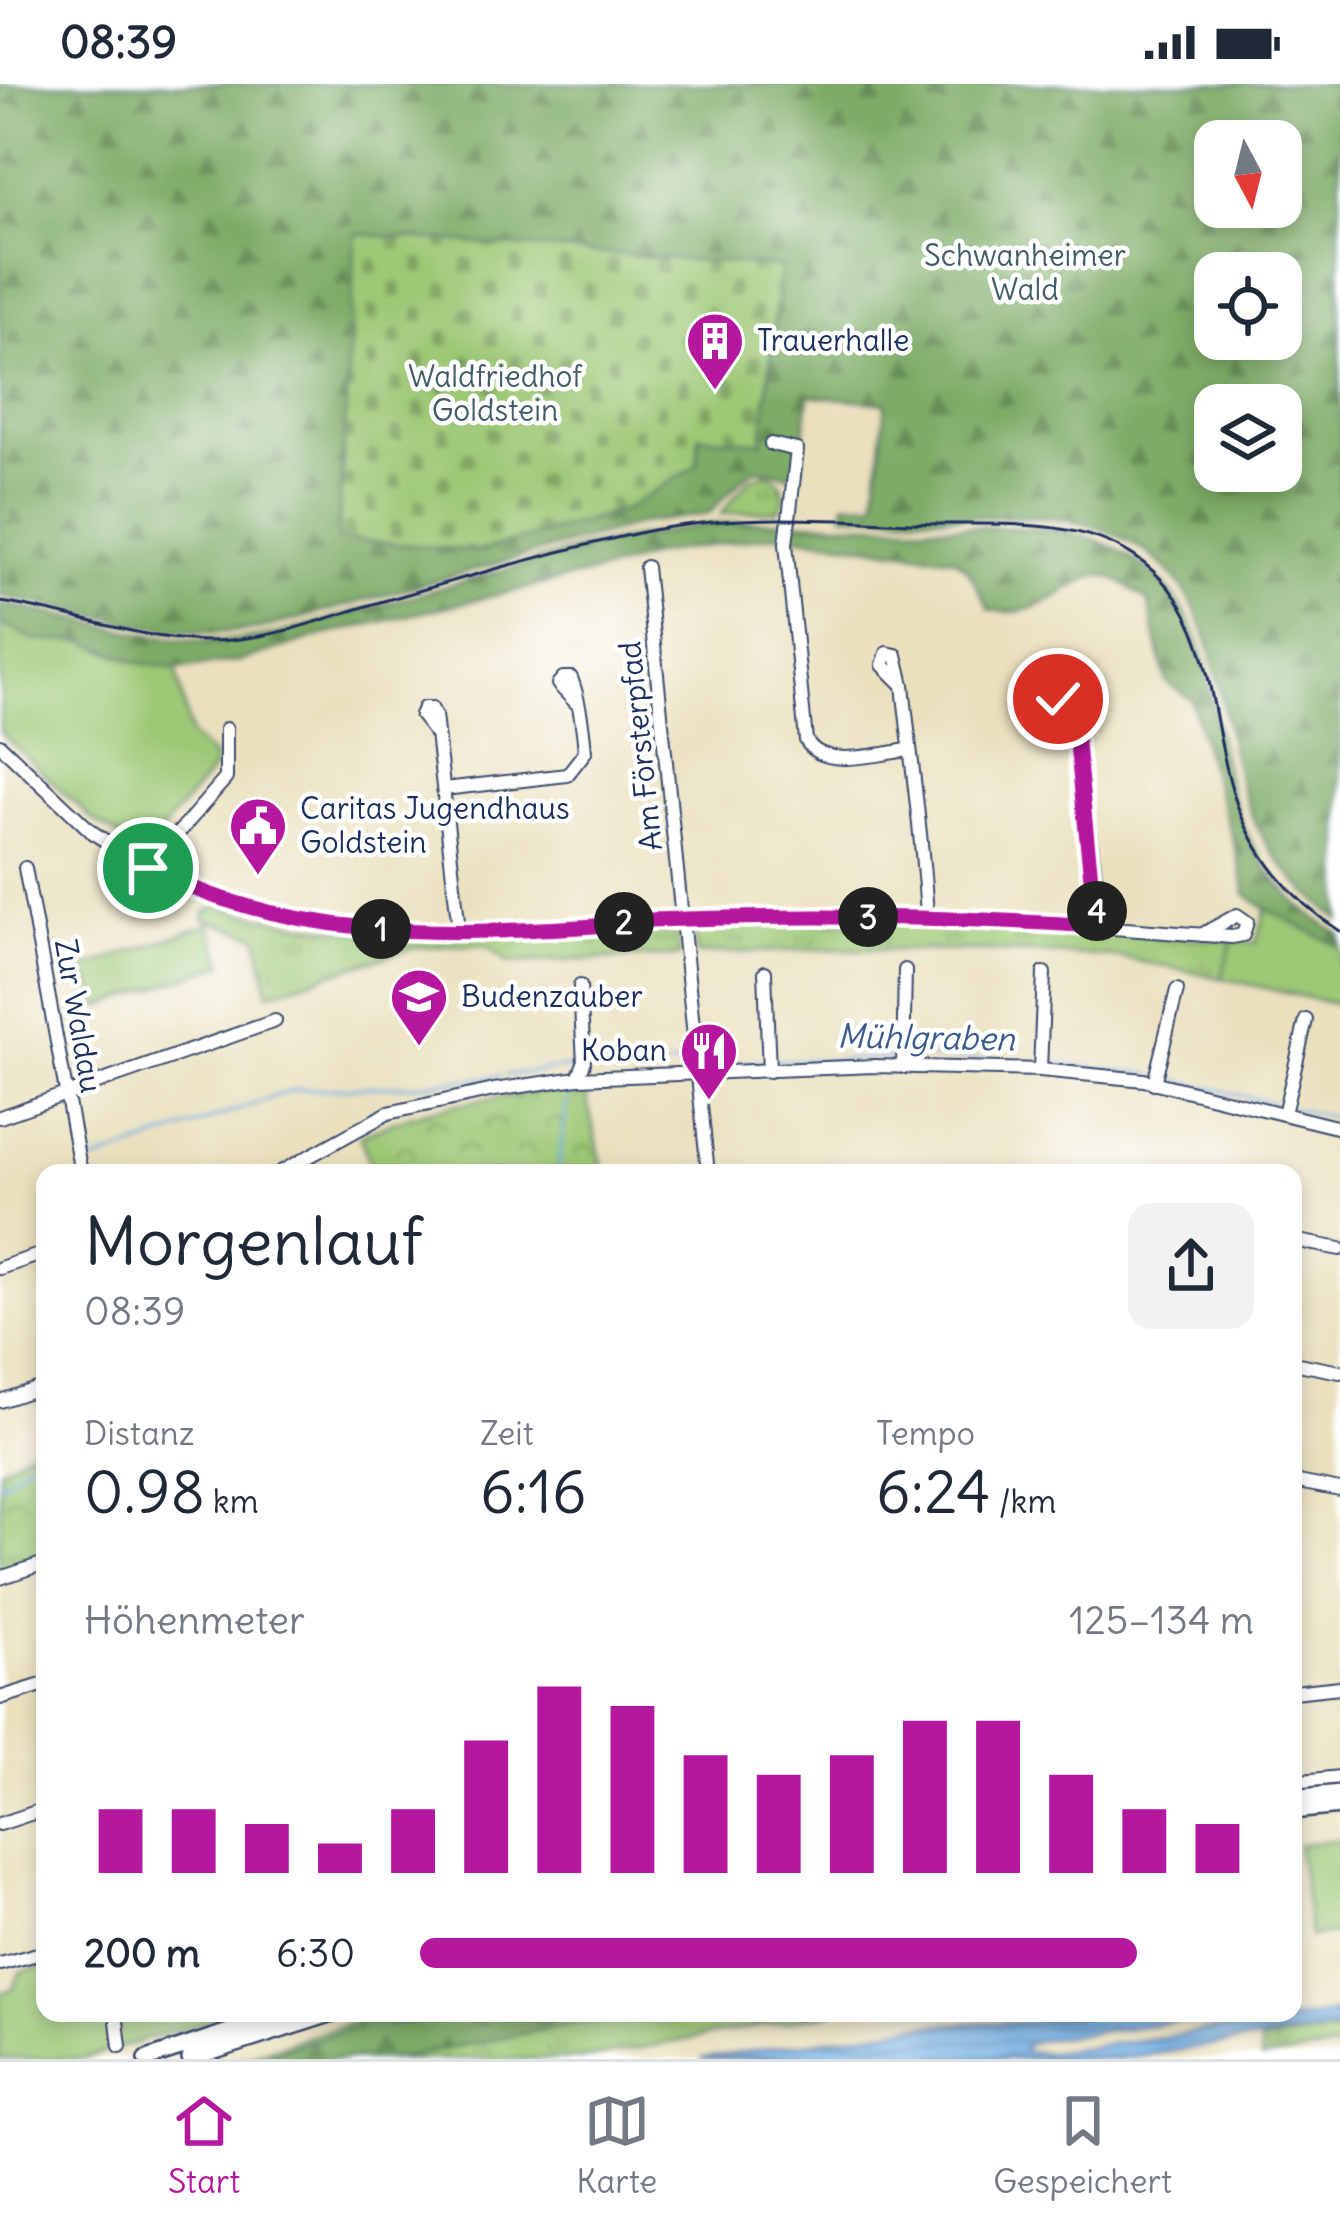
<!DOCTYPE html>
<html lang="de">
<head>
<meta charset="utf-8">
<style>
  :root { --surface:#fff; --page:#f2f2f3; --text:#1f2937; --muted:#747a83; --line:#e0e1e3; --accent:#b5179e }
  body { margin:0; font-family:Delius,sans-serif; background:var(--page); color:var(--text); height:100vh; display:flex; flex-direction:column; font-size:45px; white-space:nowrap }
  * { box-sizing:border-box; margin:0 }
  p { font-size:39px; color:var(--muted) }
  .icon { flex:none; width:66px; height:66px; fill:none; stroke:currentColor; stroke-width:2; stroke-linecap:round; stroke-linejoin:round }
  .map { position:relative; flex:1; overflow:hidden }
  .drawer { position:absolute; left:36px; top:1080px; width:1266px; height:858px; display:flex; flex-direction:column; background:var(--surface); border-radius:24px; box-shadow:0 6px 18px #0003 }
  .drawer>* { flex:none }
  .needle { width:78px; rotate:173deg }
  .buttons { position:absolute; left:1194px; top:36px; display:grid; gap:24px }
  .buttons a { display:grid; place-items:center; width:108px; height:108px; border-radius:24px; background:var(--surface); box-shadow:0 6px 18px #0003; font-size:60px }
  .pin { position:absolute; display:grid; place-items:center; width:102px; height:102px; color:#fff; margin:-51px; border:6px solid #fff; border-radius:50%; box-shadow:0 3px 12px #0007 }
  .km { position:absolute; width:60px; height:60px; margin:-30px; border-radius:50%; background:#222; color:#fff; font-size:33px; line-height:60px; text-align:center }
  .round { display:grid; place-items:center; flex:none; width:126px; height:126px; border-radius:24px; background:var(--page) }
  .headline { display:flex; align-items:center; justify-content:space-between; height:204px; padding:0 48px }
  h1 { font-size:66px; font-weight:600; line-height:90px }
  .figures { display:grid; grid-template-columns:repeat(3,1fr); gap:18px; height:204px; padding:12px 48px }
  .figures div { display:grid; align-content:center }
  .figures b { font-size:60px; font-weight:600 }
  .figures small { font-size:33px; font-weight:400 }
  .figures p { font-size:33px }
  .chart { height:336px; padding:24px 48px }
  .chart p { display:flex; justify-content:space-between }
  .chart svg { width:100%; height:216px; margin-top:12px; stroke:var(--accent); stroke-width:6 }
  ul { padding:0 48px; list-style:none; font-size:39px }
  li { display:grid; grid-template-columns:192px 144px 1fr; align-items:center; height:90px }
  li i { height:30px; border-radius:15px; background:var(--accent) }
  .status { display:flex; justify-content:space-between; align-items:center; height:84px; padding:0 60px; background:var(--surface); direction:ltr }
  .status svg { height:33px; fill:currentColor }
  .dock { display:flex; justify-content:space-around; align-items:center; height:168px; border-top:3px solid var(--line); background:var(--surface); font-size:33px; color:var(--muted) }
  .dock a { display:grid; justify-items:center; gap:6px }
  .dock .on { color:var(--accent) }
  .map>svg:first-child { display:block }
  .grass { fill:url(#grass-tufts); stroke:#5c7c6a; stroke-width:3 }
  .forest { fill:url(#forest-firs); stroke:#4c6e62; stroke-width:3; fill-rule:evenodd }
  .cemetery { fill:url(#cemetery-stones); stroke:#5c7c6a; stroke-width:3 }
  .park { fill:url(#park-crowns); stroke:#5c7c6a; stroke-width:3 }
  .garden { fill:#9dc875; stroke:#5c7c6a; stroke-width:3 }
  .water { fill:url(#water-rules); stroke:#446d9f; stroke-width:3 }
  .lines { fill:none; stroke-linecap:round; stroke-linejoin:round }
  .stream { stroke:#6eabe0; stroke-width:3 }
  .minor-casing { stroke:#3a4a6c; stroke-width:16 }
  .major-casing { stroke:#3a4a6c; stroke-width:20 }
  .minor { stroke:#fff; stroke-width:12 }
  .major { stroke:#fff; stroke-width:15 }
  .tram { stroke:#1b2f5e; stroke-width:3 }
  .route-casing { stroke:#fff; stroke-width:24 }
  .route { stroke:#b5179e; stroke-width:15 }
  .labels { text-anchor:middle; stroke-width:9; stroke-linejoin:round; paint-order:stroke }
  .park-label { font-size:30px; fill:#425d65; stroke:#fff }
  .poi-label { font-size:30px; fill:#1b2f5e; stroke:#fff; text-anchor:start }
  .street-label { font-size:30px; fill:#1b2f5e; stroke:#fff }
  .water-label { font-size:33px; font-style:italic; fill:#385a8c; stroke:#fff }
</style>
</head>
<body>
<div class="status"><b>08:39</b><svg viewBox="0 0 49 12"><path d="M0 12V9h3v3zM5 12V6h3v6zM10 12V3h3v9zM15 12V0h3v12zM26 1h20v11H26zM47 4h2v5h-2z"/></svg></div>
<div class="map">
<svg width="1340" height="1975" viewBox="0 0 1340 1975">
  <defs>
    <pattern id="grass-tufts" width="24" height="20" patternUnits="userSpaceOnUse" patternTransform="scale(3)"><rect width="24" height="20" fill="#9dc875"/><path d="M3 7l-1-3M5 7V3M7 7l1-3M15 17l-1-3M17 17v-4M19 17l1-3" fill="none" stroke="#7fa363"/></pattern>
    <pattern id="forest-firs" width="22" height="20" patternUnits="userSpaceOnUse" patternTransform="scale(3)"><rect width="22" height="20" fill="#7eac66"/><path d="M5 1l3.5 6h-7zM16 11l3.5 6h-7z" fill="#668c57"/></pattern>
    <pattern id="cemetery-stones" width="16" height="16" patternUnits="userSpaceOnUse" patternTransform="scale(3)"><rect width="16" height="16" fill="#9dc875"/><path d="M2 7V4a2 2 0 0 1 4 0v3zM10 15v-3a2 2 0 0 1 4 0v3z" fill="#7fa363"/></pattern>
    <pattern id="park-crowns" width="20" height="18" patternUnits="userSpaceOnUse" patternTransform="scale(3)"><rect width="20" height="18" fill="#9dc875"/><path d="M2 6a3 3 0 1 1 6 0M12 15a3 3 0 1 1 6 0" fill="none" stroke="#7fa363"/></pattern>
    <pattern id="water-rules" width="6" height="5" patternUnits="userSpaceOnUse" patternTransform="scale(3)"><rect width="6" height="5" fill="#6eabe0"/><path d="M0 2.5h6" fill="none" stroke="#5a8cb9"/></pattern>
  </defs>
  <rect width="100%" height="100%" fill="#fff"/>
  <filter id="ink" filterUnits="userSpaceOnUse"><feTurbulence type="fractalNoise" baseFrequency=".00833" numOctaves="2"/><feDisplacementMap in="SourceGraphic" scale="24" xChannelSelector="R" yChannelSelector="G"/><feConvolveMatrix kernelMatrix="1 2 1 2 8 2 1 2 1" color-interpolation-filters="sRGB"/></filter>
  <filter id="wash" filterUnits="userSpaceOnUse"><feTurbulence type="fractalNoise" baseFrequency=".004" numOctaves="4" result="noise"/><feDisplacementMap in="SourceGraphic" scale="48" xChannelSelector="R" yChannelSelector="G"/><feGaussianBlur stdDeviation="2.7" result="paint"/><feColorMatrix in="noise" values="0 0 0 0 0 0 0 0 0 0 0 0 0 0 0 0 0 1.4 0 .05"/><feComposite in="paint" operator="in"/></filter>
  <g filter="url(#wash)">
    <rect width="100%" height="100%" fill="#eae0bd"/>
    <g class="grass">
      <path d="M767,390C784,395 790,413 778,426L721,430L749,395Z"/>
      <path d="M218,822C362,864 511,848 659,844L676,848L680,872L508,879L486,861L415,863L268,909L258,852L204,835L205,828Z"/>
      <polygon points="796,839 978,839 1233,857 1221,894 1118,873 981,867 830,865 696,870 695,849 701,844"/>
      <polygon points="428,1929 833,1929 581,1975 239,1975 367,1933 399,1937"/>
      <polygon points="1340,1947 1340,1964 1261,1975 1260,1958"/>
    </g>
    <g class="forest">
      <path d="M0,0H1340V836C1302,807 1267,771 1249,725C1206,615 1236,484 1089,441C1057,432 1023,433 990,433C941,432 892,431 844,430L845,418L875,419L886,319L809,311L799,393L758,385L747,390L708,430L647,438L265,544C175,560 89,526 0,512ZM1215,57H1281V123H1215ZM780,183L762,357L699,352L697,381L624,426L481,467ZM1215,189H1281V255H1215ZM1215,321H1281V387H1215Z"/>
      <path d="M756,437L1051,445C1121,454 1186,501 1203,573C1215,620 1218,671 1234,717C1252,771 1289,823 1340,850V863L1266,825L1246,810C1234,743 1205,682 1192,616L1166,598L1148,517C1136,509 1121,495 1106,492C1076,486 1045,541 989,525L968,485L954,474L781,450L655,470L610,485L331,549L241,577L176,585L135,578L106,565L36,556L0,539V520C100,535 179,573 281,549L585,463L701,441Z"/>
      <polygon points="431,1929 627,1929 394,1975 250,1975 375,1937 386,1942"/>
    </g>
    <polygon class="cemetery" points="356,150 780,183 762,358 699,352 697,381 624,426 481,467 338,455"/>
    <g class="park">
      <path d="M584,1003L604,1089H373L360,1052C431,1017 507,1012 584,1003Z"/>
      <polygon points="45,1356 45,1474 0,1490 0,1385"/>
    </g>
    <g class="garden">
      <polygon points="1,540 36,556 86,558 135,578 176,585 191,653 213,672 215,683 143,768 92,735 0,648"/>
      <polygon points="1266,825 1340,863 1340,921 1221,894 1233,857 1256,859"/>
      <polygon points="210,840 224,880 99,923 85,884"/>
      <polygon points="1340,1755 1340,1849 1310,1853 1298,1761"/>
      <polygon points="45,1881 45,1929 237,1929 81,1975 0,1975 0,1909 13,1905 21,1888"/>
    </g>
    <polygon class="water" points="1099,1929 1235,1929 1039,1956 1024,1961 1023,1966 1044,1969 1340,1929 1340,1945 1113,1975 700,1975 916,1941 1036,1937"/>
    <g class="lines">
      <g class="stream">
        <polyline points="910,973 1038,978"/>
        <polyline points="772,977 900,974"/>
        <polyline points="1048,979 1152,990"/>
        <polyline points="700,980 762,978"/>
        <polyline points="586,983 691,981"/>
        <polyline points="505,991 577,983"/>
        <polyline points="1161,992 1280,1021"/>
        <polyline points="1289,1024 1340,1035"/>
        <polyline points="94,1078 293,1006 413,1001 500,992"/>
        <polyline points="557,1089 569,1004"/>
        <polyline points="0,1400 45,1366"/>
      </g>
    </g>
  </g>
  <g filter="url(#ink)">
    <g class="lines">
      <defs>
        <g id="minor">
          <path d="M771,360L797,366L786,460L806,656C822,687 880,669 909,666"/>
          <polyline points="646,483 708,1089"/>
          <path d="M903,601L883,581L887,569L896,571L903,601C911,678 923,756 927,833"/>
          <polyline points="431,624 435,631 459,846"/>
          <polyline points="431,624 424,624 421,631 436,650"/>
          <path d="M1077,651L1056,624L1062,613L1069,614C1079,635 1078,665 1081,689C1087,739 1099,791 1096,842"/>
          <polyline points="0,661 92,748 137,778 212,814 303,838 397,846 593,842 661,836 979,834 1232,853 1243,851 1247,838 1237,831 1201,851"/>
          <path d="M444,705L567,691L585,668C583,643 580,617 571,594H563L558,600L579,622"/>
          <polyline points="25,784 81,1089"/>
          <polyline points="148,784 226,694 226,645"/>
          <polyline points="765,888 769,987"/>
          <polyline points="903,983 905,886"/>
          <polyline points="1040,986 1044,889"/>
          <polyline points="578,994 584,979 580,902"/>
          <polyline points="1154,999 1177,906"/>
          <polyline points="1284,1030 1306,936"/>
          <polyline points="0,1033 275,937"/>
          <polyline points="279,1089 388,1029 494,1006 578,994 875,982 1040,986 1144,996 1340,1044"/>
          <polyline points="1293,1156 1340,1165"/>
          <polyline points="0,1184 45,1169"/>
          <polyline points="1293,1279 1340,1288"/>
          <polyline points="0,1317 45,1302"/>
          <polyline points="1293,1397 1340,1406"/>
          <polyline points="0,1494 45,1479"/>
          <polyline points="1293,1608 1340,1603"/>
          <polyline points="0,1614 45,1600"/>
          <polyline points="1293,1698 1340,1693"/>
          <polyline points="0,1740 45,1725"/>
          <polyline points="0,1880 45,1868"/>
          <polyline points="116,1929 120,1962"/>
        </g>
        <g id="major">
          <polyline points="1293,1714 1340,1709"/>
          <polyline points="1293,1727 1340,1722"/>
          <polyline points="147,1975 286,1929"/>
          <polyline points="190,1975 333,1929"/>
        </g>
      </defs>
      <use href="#minor" class="minor-casing"/>
      <use href="#major" class="major-casing"/>
      <use href="#minor" class="minor"/>
      <use href="#major" class="major"/>
      <path class="tram" d="M0,518C76,528 154,563 231,556C282,552 332,532 380,518C467,493 554,467 643,448C740,427 842,437 941,440C1006,441 1076,434 1134,472C1219,530 1206,628 1235,715C1254,771 1291,816 1340,847"/>
    </g>
  </g>
  <g class="lines" filter="url(#ink)">
    <defs>
      <path id="route" d="M148,784C291,856 437,852 594,842C612,840 631,837 649,836C798,831 947,832 1096,842L1076,651L1058,628V615"/>
    </defs>
    <use href="#route" class="route-casing"/>
    <use href="#route" class="route"/>
  </g>
  <defs>
    <symbol id="building-pin" viewBox="-11 -11 22 30"><path d="M0 17L-7.5 6A9.5 9.5 0 1 1 7.5 6Z" fill="#b5179e" stroke="#fff"/><path d="M-4-6H4V6H1V3H-1V6H-4ZM-2.5-4.3h1.7v1.8h-1.7ZM.8-4.3h1.7v1.8H.8ZM-2.5-1h1.7V.8h-1.7ZM.8-1h1.7V.8H.8Z" fill="#fff"/></symbol>
    <symbol id="civic-pin" viewBox="-11 -11 22 30"><path d="M0 17L-7.5 6A9.5 9.5 0 1 1 7.5 6Z" fill="#b5179e" stroke="#fff"/><path d="M-.6-6.5H3V-4.5H.6V-3L4-1V1h2V6H-6V1h2V-1L-.6-3ZM-1.2 2.5V6h2.4V2.5Z" fill="#fff"/></symbol>
    <symbol id="school-pin" viewBox="-11 -11 22 30"><path d="M0 17L-7.5 6A9.5 9.5 0 1 1 7.5 6Z" fill="#b5179e" stroke="#fff"/><path d="M0-5L7-2L0 1L-7-2ZM-4 1L0 2.5L4 1V4Q0 6-4 4Z" fill="#fff"/></symbol>
    <symbol id="restaurant-pin" viewBox="-11 -11 22 30"><path d="M0 17L-7.5 6A9.5 9.5 0 1 1 7.5 6Z" fill="#b5179e" stroke="#fff"/><path d="M-5-6h1v4h1v-4h1v4h1v-4h1v5L-1.5 .5V6h-2V.5L-5-1ZM5-6V6H3V1.5H1.5Q1.5-4 5-6Z" fill="#fff"/></symbol>
  </defs>
  <g fill-rule="evenodd">
    <use href="#building-pin" x="682" y="224" width="66" height="90"/>
    <use href="#civic-pin" x="225" y="709" width="66" height="90"/>
    <use href="#school-pin" x="386" y="880" width="66" height="90"/>
    <use href="#restaurant-pin" x="676" y="934" width="66" height="90"/>
  </g>
  <g class="labels">
    <g class="park-label">
      <text x="1025" y="182">Schwanheimer<tspan x="1025" dy="34">Wald</tspan></text>
      <text x="495" y="303">Waldfriedhof<tspan x="495" dy="34">Goldstein</tspan></text>
    </g>
    <g class="poi-label">
      <text x="757" y="267">Trauerhalle</text>
      <text x="300" y="735">Caritas Jugendhaus<tspan x="300" dy="34">Goldstein</tspan></text>
      <text x="461" y="923">Budenzauber</text>
      <text x="667" y="977" text-anchor="end">Koban</text>
    </g>
    <g class="street-label">
      <text transform="translate(641 662) rotate(-96)" y="10">Am Försterpfad</text>
      <text transform="translate(78 932) rotate(80)" y="10">Zur Waldau</text>
    </g>
    <g class="water-label">
      <text transform="translate(926 953) rotate(1)" y="12">Mühlgraben</text>
    </g>
  </g>
</svg>
<div class="buttons">
<a><svg class="needle" viewBox="-14 -14 28 28"><path d="M0-13l5 13h-10z" fill="#e53935"/><path d="M0 13l5-13h-10z" fill="#747a83"/></svg></a>
<a><svg class="icon" aria-label="locate" viewBox="0 0 24 24"><circle cx="12" cy="12" r="6"/><path d="M12 2v4M12 18v4M2 12h4M18 12h4"/></svg></a>
<a><svg class="icon" aria-label="layers" viewBox="0 0 24 24"><path d="M12 4l9 5-9 5-9-5zM3 14l9 5 9-5"/></svg></a>
</div>
<div class="pin" style="left:148px;top:784px;background:#1e9e55"><svg class="icon" aria-label="arrive" viewBox="0 0 24 24"><path d="M6 21V4h12l-3 4 3 4H6"/></svg></div>
<div class="pin" style="left:1058px;top:615px;background:#d93025"><svg class="icon" aria-label="check" viewBox="0 0 24 24"><path d="M5 12l5 5 9-10"/></svg></div>
<b class="km" style="left:381px;top:845px">1</b>
<b class="km" style="left:624px;top:838px">2</b>
<b class="km" style="left:868px;top:833px">3</b>
<b class="km" style="left:1097px;top:827px">4</b>
<section class="drawer">
<div class="headline"><div><h1>Morgenlauf</h1><p>08:39</p></div><a class="round"><svg class="icon" aria-label="share" viewBox="0 0 24 24"><path d="M12 15V3M7 8l5-5 5 5M5 13v7h14v-7"/></svg></a></div>
<div class="figures">
<div><p>Distanz</p><b>0.98<small> km</small></b></div>
<div><p>Zeit</p><b>6:16</b></div>
<div><p>Tempo</p><b>6:24<small> /km</small></b></div>
</div>
<div class="chart"><p><span>Höhenmeter</span>125–134 m</p>
<svg viewBox="0 0 160 44" preserveAspectRatio="none"><path d="M5 44V31M15 44V31M25 44V34M35 44V38M45 44V31M55 44V17M65 44V6M75 44V10M85 44V20M95 44V24M105 44V20M115 44V13M125 44V13M135 44V24M145 44V31M155 44V34"/></svg>
</div>
<ul>
<li><b>200 m</b>6:30<i style="width:86%"></i></li>
</ul>
</section>
</div>
<nav class="dock">
<a class="on"><svg class="icon" aria-label="home" viewBox="0 0 24 24"><path d="M3 11l9-7 9 7M6 9v11h12V9"/></svg>Start</a>
<a><svg class="icon" aria-label="map" viewBox="0 0 24 24"><path d="M3 6l6-2 6 2 6-2v14l-6 2-6-2-6 2zM9 4v14M15 6v14"/></svg>Karte</a>
<a><svg class="icon" aria-label="saved" viewBox="0 0 24 24"><path d="M7 4h10v16l-5-4-5 4z"/></svg>Gespeichert</a>
</nav>
</body>
</html>
